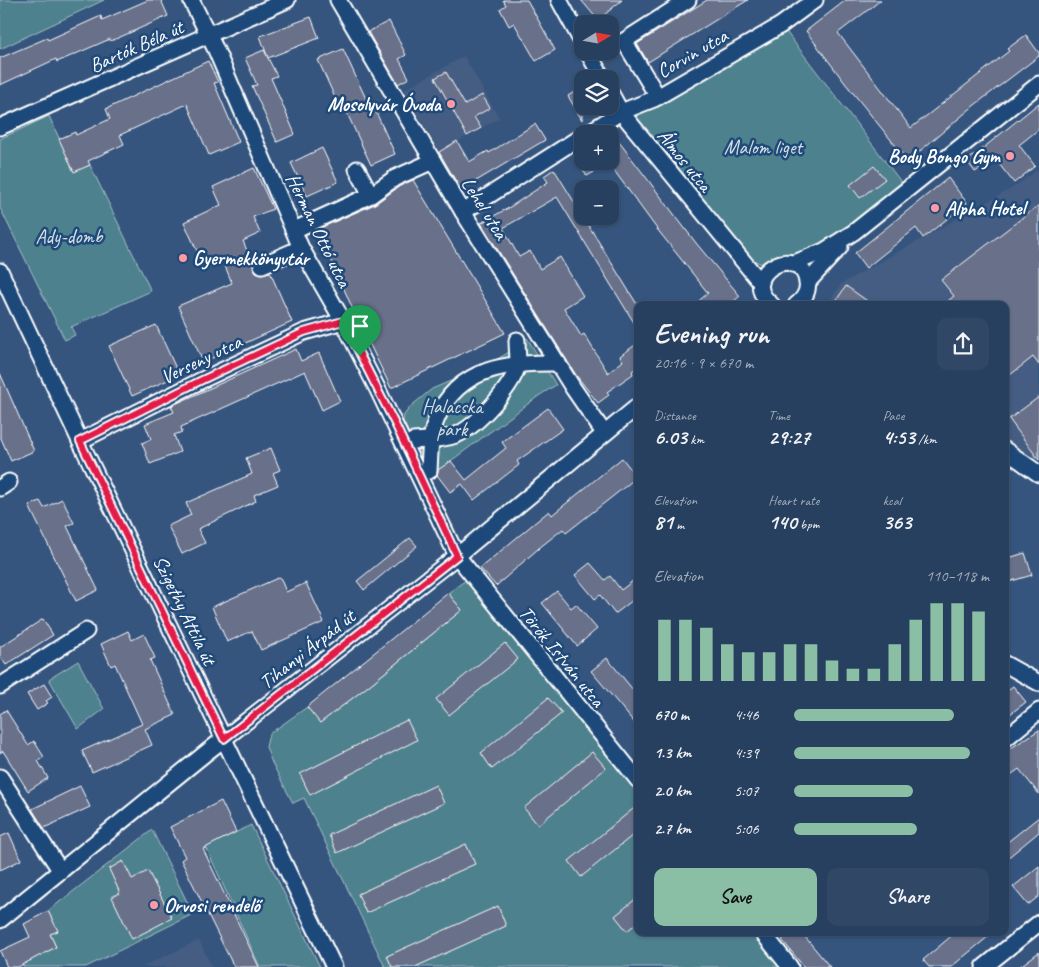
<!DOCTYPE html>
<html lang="en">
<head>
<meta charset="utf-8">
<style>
  :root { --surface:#28405f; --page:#304765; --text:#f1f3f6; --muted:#a5afbd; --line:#445974; --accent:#8abfa5 }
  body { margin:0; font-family:Caveat,sans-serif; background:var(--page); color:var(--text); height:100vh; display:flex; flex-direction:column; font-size:19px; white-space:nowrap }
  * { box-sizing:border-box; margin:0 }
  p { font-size:16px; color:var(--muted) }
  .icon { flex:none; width:28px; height:28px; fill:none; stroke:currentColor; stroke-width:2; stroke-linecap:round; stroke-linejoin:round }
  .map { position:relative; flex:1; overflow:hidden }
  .side { position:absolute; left:634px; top:301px; width:375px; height:635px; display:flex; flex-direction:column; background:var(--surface); border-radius:10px; box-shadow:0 1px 4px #0004,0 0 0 1px var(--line) }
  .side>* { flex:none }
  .needle { width:32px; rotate:79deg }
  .controls { position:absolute; left:574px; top:15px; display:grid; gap:10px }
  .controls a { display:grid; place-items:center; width:45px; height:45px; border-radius:10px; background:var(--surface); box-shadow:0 1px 4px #0004,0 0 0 1px var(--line); font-size:25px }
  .pin { position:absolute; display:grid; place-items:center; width:42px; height:42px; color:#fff; margin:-51px -21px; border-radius:50% 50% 50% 0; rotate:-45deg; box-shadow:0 0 5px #0007 }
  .pin .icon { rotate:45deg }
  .round { display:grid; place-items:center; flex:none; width:52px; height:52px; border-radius:10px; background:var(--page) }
  .overview { display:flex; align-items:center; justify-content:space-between; height:85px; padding:0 20px }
  h1 { font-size:28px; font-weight:700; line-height:38px }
  .figures { display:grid; grid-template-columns:repeat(3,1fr); gap:8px; height:85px; padding:5px 20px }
  .figures div { display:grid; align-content:center }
  .figures b { font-size:21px; font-weight:700 }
  .figures small { font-size:14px; font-weight:400 }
  .figures p { font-size:14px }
  .chart { height:140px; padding:10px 20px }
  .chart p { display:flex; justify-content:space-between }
  .chart svg { width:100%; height:90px; margin-top:5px; stroke:var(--accent); stroke-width:6 }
  .button { display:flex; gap:10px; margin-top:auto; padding:10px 20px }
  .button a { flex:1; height:58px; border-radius:10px; background:var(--accent); color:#111; font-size:20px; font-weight:700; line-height:58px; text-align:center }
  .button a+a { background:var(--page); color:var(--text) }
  ul { padding:0 20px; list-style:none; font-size:16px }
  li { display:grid; grid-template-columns:80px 60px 1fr; align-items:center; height:38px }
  li i { height:12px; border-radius:6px; background:var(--accent) }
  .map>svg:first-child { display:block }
  .built { fill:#445d82 }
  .green { fill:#4e818d; stroke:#a6c0c6 }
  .building { fill:#676f8a; stroke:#fff }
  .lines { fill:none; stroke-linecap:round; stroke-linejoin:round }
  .minor-casing { stroke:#fff; stroke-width:19 }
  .minor { stroke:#1f4a7a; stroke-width:15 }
  .route-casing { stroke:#fff; stroke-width:10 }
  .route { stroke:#e11d48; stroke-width:6 }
  .poi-dot { fill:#ff9aa2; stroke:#1f4a7a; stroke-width:2 }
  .labels { text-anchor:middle; stroke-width:5; stroke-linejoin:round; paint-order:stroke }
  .street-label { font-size:20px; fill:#fff; stroke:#1f4a7a }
  .poi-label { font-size:20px; font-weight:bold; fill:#fff; stroke:#1f4a7a; text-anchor:start }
  .park-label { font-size:20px; fill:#d3e0e2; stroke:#1f4a7a }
</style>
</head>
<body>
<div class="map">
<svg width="1039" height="967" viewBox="0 0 1039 967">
  <rect width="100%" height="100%" fill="#35557f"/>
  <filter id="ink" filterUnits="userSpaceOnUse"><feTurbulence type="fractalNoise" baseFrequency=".02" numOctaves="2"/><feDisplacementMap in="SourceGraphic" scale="10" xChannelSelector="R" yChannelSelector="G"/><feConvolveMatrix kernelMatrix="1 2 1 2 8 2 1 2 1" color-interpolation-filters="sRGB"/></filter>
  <g filter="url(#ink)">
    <g class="built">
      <polygon points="464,56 499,118 439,152 404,90"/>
      <polygon points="1039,169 1039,472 1005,450 1005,305 827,305 841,284 1014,187"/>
      <polygon points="199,940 212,967 142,967"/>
    </g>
    <g class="green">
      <polygon points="0,0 104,0 0,49"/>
      <polygon points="781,25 908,191 854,232 770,267 750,259 621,112"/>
      <polygon points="49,116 74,171 90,165 151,291 71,327 75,335 65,340 0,208 0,139"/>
      <polygon points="527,338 556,385 540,395 436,472 430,475 403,421 404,415 411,406 432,389 485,366 506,354"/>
      <polygon points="466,580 637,789 638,932 755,933 783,967 385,967 304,798 293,803 272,763 266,747 269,734 307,707 320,723 367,687 462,610 448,593"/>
      <polygon points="78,661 104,709 78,729 49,679"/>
      <polygon points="251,825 320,967 260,967 206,847"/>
      <polygon points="152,830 193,914 86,967 24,967 22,964 56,947 50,934 57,931 48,911"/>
    </g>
    <g class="building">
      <polygon points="148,0 161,0 168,16 111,41 110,39 57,62 56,59 0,85 0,58 47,38 48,40 101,16 102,20"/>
      <polygon points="503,0 527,0 555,50 536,61 514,23 509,26 500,9 506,5"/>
      <polygon points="581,0 622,0 598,20"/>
      <polygon points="707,0 748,0 648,62 637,44"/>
      <polygon points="846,0 881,0 838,33 911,128 1009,51 1007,49 1026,35 1039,53 1039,56 976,104 908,161 845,83 806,31"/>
      <polygon points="311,17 319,38 268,58 260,36"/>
      <polygon points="389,21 406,55 399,59 409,78 398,84 368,32"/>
      <polygon points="343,49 367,101 370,99 395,154 371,165 346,111 342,113 318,60"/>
      <polygon points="264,50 277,76 271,78 295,134 277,142 252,86 257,85 245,58"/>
      <polygon points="208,61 218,82 214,83 239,142 209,155 187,104 120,135 124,144 88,161 90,165 74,172 59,139 75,132 76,135 110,119 106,109"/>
      <polygon points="446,72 465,105 482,95 490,108 474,117 481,128 467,136 435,78"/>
      <polygon points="582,87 582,120 568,96"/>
      <polygon points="1039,103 1039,129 1019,145 1035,166 1014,183 995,159 975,172 967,161"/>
      <polygon points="535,124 545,140 461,190 439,152 457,141 469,162 488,151 489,153"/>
      <polygon points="610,130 696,243 740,296 729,305 694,305 708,293 657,229 610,165 610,163 587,176 577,161 610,161"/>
      <polygon points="322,148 338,182 307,196 291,163"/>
      <polygon points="874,166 885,179 860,198 850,185"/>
      <polygon points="254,168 273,209 253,217 260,233 243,241 256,272 261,274 270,272 292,322 203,362 178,306 232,283 223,261 205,269 184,222 221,205 213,187"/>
      <polygon points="554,169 638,306 638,329 557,197 503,228 519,257 530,251 540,269 560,257 583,296 564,308 581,336 584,334 608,373 623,361 620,356 638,343 638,367 632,371 633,374 607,392 609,395 598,403 576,375 481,223 510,207 548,182 544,176"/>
      <polygon points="948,178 967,203 923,238 916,228 866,268 855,253"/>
      <polygon points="413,180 505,333 391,388 354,312 318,229 375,204 400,186"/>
      <polygon points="1039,205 1039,365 1033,357 1010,375 1005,369 1005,305 943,305 954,296 941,280"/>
      <polygon points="846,286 873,305 833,305"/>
      <polygon points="156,325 179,375 132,396 109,346"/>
      <polygon points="296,349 301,361 319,353 340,401 322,410 305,371 181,427 182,432 174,435 180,452 150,464 142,443 151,439 145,424 174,412 171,406"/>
      <polygon points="0,373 34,451 11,461 0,436"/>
      <polygon points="1039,397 1039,460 1009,419"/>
      <polygon points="548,408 563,429 517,461 519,465 474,500 462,484 450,492 437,475 438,470 451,461 466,480 506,448 502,442"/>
      <polygon points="271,448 280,470 273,473 278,485 254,495 256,501 198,529 205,543 182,554 168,526 191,515 186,503 252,474 246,458"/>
      <polygon points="622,458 637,477 612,497 566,533 563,529 539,548 496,586 480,568 549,511 552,515"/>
      <polygon points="62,499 74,523 67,526 98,590 76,601 29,506 40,501 44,508"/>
      <polygon points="410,538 417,546 364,590 357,581"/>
      <polygon points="1025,553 1032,575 1005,583 1005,559"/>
      <polygon points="590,563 605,580 610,576 621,590 638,577 638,596 615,614 600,595 595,599 575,575"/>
      <polygon points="280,577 286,592 306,583 324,622 261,650 252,631 227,642 212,607"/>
      <polygon points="557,591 571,608 576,604 597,629 577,646 542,603"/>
      <polygon points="448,593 462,610 367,687 320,723 307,707"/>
      <polygon points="43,619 53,635 6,665 0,656 0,647"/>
      <polygon points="128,631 132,640 144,634 155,658 150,660 175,715 145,729 152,745 92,772 82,751 142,724 115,664 111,666 101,644"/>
      <polygon points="505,643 518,659 449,715 436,699"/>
      <polygon points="607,658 638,696 638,727 591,671"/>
      <polygon points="44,684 52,697 46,701 48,703 37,710 27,694"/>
      <polygon points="1013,686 1026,702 1010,714 1005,707 1005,692"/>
      <polygon points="548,698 562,713 492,769 481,753"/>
      <polygon points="6,710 28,745 34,741 44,757 38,761 48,778 28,791 3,751 0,753 0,714"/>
      <polygon points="407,720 417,740 310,795 300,774"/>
      <polygon points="1039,730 1039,794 1019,769 1005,779 1005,752"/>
      <polygon points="592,752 606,768 538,825 524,808"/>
      <polygon points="436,785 444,803 337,853 329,835"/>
      <polygon points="80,786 90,807 44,828 32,809"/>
      <polygon points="221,801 236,832 203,849 259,967 234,967 181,860 185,857 170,827"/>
      <polygon points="638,805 638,831 581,877 569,861"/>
      <polygon points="1039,817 1039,832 1005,860 1005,844"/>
      <polygon points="9,833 21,860 0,870 0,837"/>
      <polygon points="466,844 475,864 366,913 358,894"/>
      <polygon points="123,861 132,879 148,871 172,918 132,939 112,897 120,893 109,869"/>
      <polygon points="1039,866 1039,896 1028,905 1013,887"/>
      <polygon points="638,897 638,922 627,931 615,916"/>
      <polygon points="498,906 506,926 415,967 392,967 387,956"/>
      <polygon points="48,911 58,931 50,934 56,947 18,967 7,967 0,951 30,937 24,924"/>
      <polygon points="792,932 801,932 830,967 804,967 782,940"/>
      <polygon points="956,932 994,932 951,967 929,967 923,960"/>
      <polygon points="1039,952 1039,967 1019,967"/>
    </g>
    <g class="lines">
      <defs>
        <g id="minor">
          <polyline points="191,0 216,50 301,248 343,321 378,390 457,556 638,780"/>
          <polyline points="338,0 463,212 573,388 604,433"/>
          <polyline points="559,0 582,42"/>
          <polyline points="587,51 603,79"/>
          <polyline points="610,92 621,112 761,283"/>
          <polyline points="658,97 624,41 688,0"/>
          <polyline points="0,127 287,0"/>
          <polyline points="586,134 621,112 654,99 764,35 781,25 815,0"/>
          <polyline points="371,195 395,178 433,161"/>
          <polyline points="463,212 582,136"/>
          <polyline points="294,230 371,195 357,169"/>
          <polyline points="792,264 824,251 854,232 1039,84"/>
          <polyline points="262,265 301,248"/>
          <polyline points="0,271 80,441 334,967"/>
          <polyline points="807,283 840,247"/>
          <path d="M772,305C735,277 798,239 807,281C809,291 804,299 796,305"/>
          <polyline points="80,441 202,380 304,332 343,321"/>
          <path d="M413,441C427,440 443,440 456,435C476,427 515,385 518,363C518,356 517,347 517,340"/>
          <polyline points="1005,450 1039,474"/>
          <path d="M429,471C430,453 430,434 437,418C458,367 509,362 558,363"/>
          <polyline points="0,488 9,482"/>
          <polyline points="1005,664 1039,683"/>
          <polyline points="0,686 86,631"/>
          <polyline points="1005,739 1039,711"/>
          <polyline points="0,777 60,870"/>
          <polyline points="0,920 207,752 457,556 638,406"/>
          <polyline points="762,932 790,967"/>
          <polyline points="984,967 1039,923"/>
        </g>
      </defs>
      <use href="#minor" class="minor-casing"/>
      <use href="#minor" class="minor"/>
    </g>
  </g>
  <g class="lines" filter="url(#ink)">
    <defs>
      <polygon id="route" points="343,321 396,426 457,556 224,739 80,441 202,380 304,332"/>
    </defs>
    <use href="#route" class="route-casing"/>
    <use href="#route" class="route"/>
  </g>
  <g class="poi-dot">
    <circle cx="451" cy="104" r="5"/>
    <circle cx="1010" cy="156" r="5"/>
    <circle cx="935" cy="208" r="5"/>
    <circle cx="183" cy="258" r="5"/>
    <circle cx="154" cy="905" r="5"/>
  </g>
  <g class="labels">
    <g class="street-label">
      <text transform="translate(136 46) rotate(-24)" y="7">Bartók Béla út</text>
      <text transform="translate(692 53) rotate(-30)" y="7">Corvin utca</text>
      <text transform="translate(685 160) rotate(51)" y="7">Álmos utca</text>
      <text transform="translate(485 208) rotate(58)" y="7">Lehel utca</text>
      <text transform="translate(319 230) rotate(64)" y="7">Herman Ottó utca</text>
      <text transform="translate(201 359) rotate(-26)" y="7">Verseny utca</text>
      <text transform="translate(185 610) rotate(64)" y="7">Szigethy Attila út</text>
      <text transform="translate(307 649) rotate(-38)" y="7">Tihanyi Árpád út</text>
      <text transform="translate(562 656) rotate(51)" y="7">Török István utca</text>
    </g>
    <g class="poi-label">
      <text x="441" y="111" text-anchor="end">Mosolyvár Óvoda</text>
      <text x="1000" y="163" text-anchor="end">Body Bongo Gym</text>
      <text x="945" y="215">Alpha Hotel</text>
      <text x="193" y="265">Gyermekkönyvtár</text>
      <text x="164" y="912">Orvosi rendelő</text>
    </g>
    <g class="park-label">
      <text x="763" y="154">Malom liget</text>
      <text x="69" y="243">Ady-domb</text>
      <text x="452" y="413">Halacska<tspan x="452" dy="23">park</tspan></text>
    </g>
  </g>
</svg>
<div class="controls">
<a><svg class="needle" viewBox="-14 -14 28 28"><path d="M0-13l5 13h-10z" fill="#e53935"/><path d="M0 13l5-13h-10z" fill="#a5afbd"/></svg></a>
<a><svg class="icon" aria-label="layers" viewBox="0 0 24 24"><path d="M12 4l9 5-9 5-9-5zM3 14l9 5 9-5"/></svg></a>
<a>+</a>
<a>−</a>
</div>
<div class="pin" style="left:360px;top:356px;background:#1e9e55"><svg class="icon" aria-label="arrive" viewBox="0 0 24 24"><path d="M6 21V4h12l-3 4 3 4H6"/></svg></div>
<section class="side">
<div class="overview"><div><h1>Evening run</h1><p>20:16 · 9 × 670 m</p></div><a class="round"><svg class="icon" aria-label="share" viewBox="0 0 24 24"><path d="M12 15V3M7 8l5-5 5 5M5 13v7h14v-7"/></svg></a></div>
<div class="figures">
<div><p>Distance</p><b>6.03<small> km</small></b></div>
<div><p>Time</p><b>29:27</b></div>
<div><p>Pace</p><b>4:53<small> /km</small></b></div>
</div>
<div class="figures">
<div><p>Elevation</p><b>81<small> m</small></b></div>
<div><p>Heart rate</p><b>140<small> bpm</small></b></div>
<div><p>kcal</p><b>363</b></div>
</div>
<div class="chart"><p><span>Elevation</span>110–118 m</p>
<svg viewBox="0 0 160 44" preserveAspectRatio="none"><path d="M5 44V14M15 44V14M25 44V18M35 44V26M45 44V30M55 44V30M65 44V26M75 44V26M85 44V34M95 44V38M105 44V38M115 44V26M125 44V14M135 44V6M145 44V6M155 44V10"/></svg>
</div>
<ul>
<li><b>670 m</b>4:46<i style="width:82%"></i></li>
<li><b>1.3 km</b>4:39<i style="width:90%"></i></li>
<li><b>2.0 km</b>5:07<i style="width:61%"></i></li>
<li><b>2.7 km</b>5:06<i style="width:63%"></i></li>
</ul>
<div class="button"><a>Save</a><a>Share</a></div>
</section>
</div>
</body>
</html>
